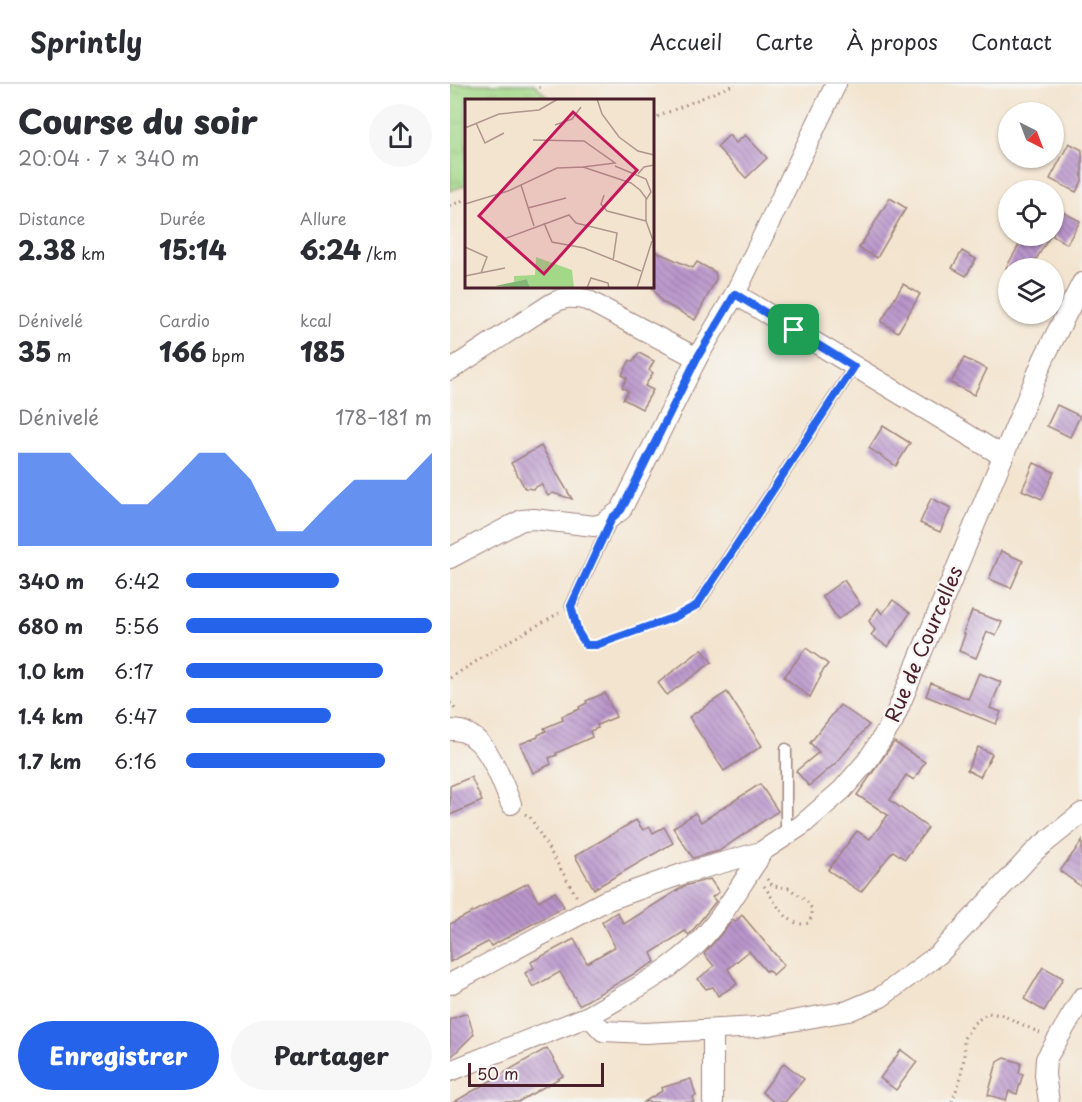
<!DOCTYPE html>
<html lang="fr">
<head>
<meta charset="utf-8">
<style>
  :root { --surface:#fff; --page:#f7f7f7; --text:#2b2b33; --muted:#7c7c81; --line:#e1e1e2; --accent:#2563eb }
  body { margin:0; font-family:"Playpen Sans",sans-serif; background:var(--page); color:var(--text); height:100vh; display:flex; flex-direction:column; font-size:22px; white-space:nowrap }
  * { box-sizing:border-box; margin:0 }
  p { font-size:20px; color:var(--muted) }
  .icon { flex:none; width:33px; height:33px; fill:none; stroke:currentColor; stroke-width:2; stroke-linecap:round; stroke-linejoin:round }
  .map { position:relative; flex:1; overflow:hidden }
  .drawer { display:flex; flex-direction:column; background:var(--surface); width:450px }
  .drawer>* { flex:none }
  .needle { width:39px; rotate:138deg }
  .buttons { position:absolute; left:548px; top:18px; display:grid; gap:12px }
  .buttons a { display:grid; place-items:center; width:66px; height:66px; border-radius:50%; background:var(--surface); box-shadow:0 2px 4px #0004; font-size:30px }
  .scale { position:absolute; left:18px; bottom:15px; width:136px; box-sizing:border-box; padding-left:6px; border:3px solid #4a1f2b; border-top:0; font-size:16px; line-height:21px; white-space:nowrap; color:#4a1f2b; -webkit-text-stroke:4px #f6f6f2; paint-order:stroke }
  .pin { position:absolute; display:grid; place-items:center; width:51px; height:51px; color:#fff; margin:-26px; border-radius:12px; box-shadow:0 3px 9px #0006 }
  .round { display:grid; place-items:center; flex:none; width:63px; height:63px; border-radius:32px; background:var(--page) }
  .headline { display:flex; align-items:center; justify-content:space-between; height:102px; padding:0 18px }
  h1 { font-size:33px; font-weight:800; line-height:45px }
  .metrics { display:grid; grid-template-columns:repeat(3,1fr); gap:9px; height:102px; padding:6px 18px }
  .metrics div { display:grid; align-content:center }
  .metrics b { font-size:26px; font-weight:800 }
  .metrics small { font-size:16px; font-weight:400 }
  .metrics p { font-size:16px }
  .chart { height:168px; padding:12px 18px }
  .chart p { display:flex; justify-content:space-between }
  .chart svg { width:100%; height:108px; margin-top:6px; fill:var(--accent); opacity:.7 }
  .button { display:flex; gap:12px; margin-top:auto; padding:12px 18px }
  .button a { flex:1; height:69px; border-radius:36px; background:var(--accent); color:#fff; font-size:24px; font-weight:800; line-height:69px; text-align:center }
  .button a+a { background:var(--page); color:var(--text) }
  ul { padding:0 18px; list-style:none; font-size:20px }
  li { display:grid; grid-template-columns:96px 72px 1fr; align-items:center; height:45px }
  li i { height:15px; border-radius:8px; background:var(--accent) }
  header { display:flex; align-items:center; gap:36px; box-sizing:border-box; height:84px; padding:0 30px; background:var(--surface); border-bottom:2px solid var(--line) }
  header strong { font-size:28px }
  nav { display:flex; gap:33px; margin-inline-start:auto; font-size:21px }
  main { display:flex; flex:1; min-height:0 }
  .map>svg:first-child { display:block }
  .grass { fill:url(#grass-tufts); stroke:#767c5a; stroke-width:1.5 }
  .building { fill:url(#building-back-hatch) }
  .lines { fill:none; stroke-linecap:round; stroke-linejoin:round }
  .service-casing { stroke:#9e827d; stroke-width:13 }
  .minor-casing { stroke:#9e827d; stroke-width:22 }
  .path { stroke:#9e827d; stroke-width:3; stroke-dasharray:1.5 4.5; stroke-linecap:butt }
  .service { stroke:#fff; stroke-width:10 }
  .minor { stroke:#fff; stroke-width:20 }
  .route-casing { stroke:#fff; stroke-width:12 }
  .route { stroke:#2563eb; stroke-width:8 }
  .labels { text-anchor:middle; stroke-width:5; stroke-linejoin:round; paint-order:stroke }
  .street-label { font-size:20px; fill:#4a1f2b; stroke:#f6f6f2 }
  .inset-road { fill:none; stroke:#af958d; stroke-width:1.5 }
  .view { fill:#c2185b; fill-opacity:0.15; stroke:#c2185b; stroke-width:3 }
  .inset-edge { fill:none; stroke:#4a1f2b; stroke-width:3 }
</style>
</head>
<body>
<header>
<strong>Sprintly</strong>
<nav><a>Accueil</a><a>Carte</a><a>À propos</a><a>Contact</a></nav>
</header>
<main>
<section class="drawer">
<div class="headline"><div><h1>Course du soir</h1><p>20:04 · 7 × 340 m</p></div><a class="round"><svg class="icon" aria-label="share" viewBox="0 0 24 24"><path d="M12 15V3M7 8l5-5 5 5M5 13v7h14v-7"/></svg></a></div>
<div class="metrics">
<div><p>Distance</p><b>2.38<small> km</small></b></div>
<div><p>Durée</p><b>15:14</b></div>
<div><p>Allure</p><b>6:24<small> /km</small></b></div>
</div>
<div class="metrics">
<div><p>Dénivelé</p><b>35<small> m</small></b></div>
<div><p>Cardio</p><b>166<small> bpm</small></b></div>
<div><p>kcal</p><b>185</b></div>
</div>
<div class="chart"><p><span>Dénivelé</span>178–181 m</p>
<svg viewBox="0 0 160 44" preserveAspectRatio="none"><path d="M0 44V6L10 6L20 6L30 17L40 27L50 27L60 17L70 6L80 6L90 17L100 38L110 38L120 27L130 17L140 17L150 17L160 6V44z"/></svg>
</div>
<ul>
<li><b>340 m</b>6:42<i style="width:62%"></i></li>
<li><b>680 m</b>5:56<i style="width:100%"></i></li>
<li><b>1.0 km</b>6:17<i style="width:80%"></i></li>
<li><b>1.4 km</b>6:47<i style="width:59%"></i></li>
<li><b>1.7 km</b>6:16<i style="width:81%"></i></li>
</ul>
<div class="button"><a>Enregistrer</a><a>Partager</a></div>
</section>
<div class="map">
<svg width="632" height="1018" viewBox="0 0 632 1018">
  <defs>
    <pattern id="grass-tufts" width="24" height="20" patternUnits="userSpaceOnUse" patternTransform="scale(1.5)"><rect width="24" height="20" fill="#a3d889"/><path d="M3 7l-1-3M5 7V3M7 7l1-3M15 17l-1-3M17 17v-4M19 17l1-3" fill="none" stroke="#8eb976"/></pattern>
    <pattern id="building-back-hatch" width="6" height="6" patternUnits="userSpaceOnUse" patternTransform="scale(1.5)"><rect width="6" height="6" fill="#b995cb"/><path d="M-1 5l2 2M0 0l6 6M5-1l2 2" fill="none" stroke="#9879a5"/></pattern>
  </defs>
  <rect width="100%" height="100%" fill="#f6f6f2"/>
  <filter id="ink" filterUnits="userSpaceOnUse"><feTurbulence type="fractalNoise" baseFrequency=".0167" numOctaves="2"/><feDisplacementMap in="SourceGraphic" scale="12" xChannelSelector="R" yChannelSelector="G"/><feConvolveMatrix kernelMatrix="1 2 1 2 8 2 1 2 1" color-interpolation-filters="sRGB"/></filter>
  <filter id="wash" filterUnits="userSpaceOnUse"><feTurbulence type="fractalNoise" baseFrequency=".008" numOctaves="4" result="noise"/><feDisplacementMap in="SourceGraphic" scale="24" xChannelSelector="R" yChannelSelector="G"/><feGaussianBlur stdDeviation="1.35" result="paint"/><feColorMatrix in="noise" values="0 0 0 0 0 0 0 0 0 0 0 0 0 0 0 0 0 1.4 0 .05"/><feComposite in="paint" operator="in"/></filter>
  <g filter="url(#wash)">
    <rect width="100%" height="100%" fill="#f3e4cf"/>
    <polygon class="grass" points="0,0 84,0 101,16 16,16 16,101 0,107"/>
    <g id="blocks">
      <g class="building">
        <polygon points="279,51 286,59 295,51 317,74 296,94 267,63"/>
        <polygon points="619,59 632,66 632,97 626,108 600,95"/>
        <polygon points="440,114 456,124 427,174 409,164"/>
        <polygon points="609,126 630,137 617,160 603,152 603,136"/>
        <polygon points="574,152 600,152 581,184 556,184"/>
        <polygon points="202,166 243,184 247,178 265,188 266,195 245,236 212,218 202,203"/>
        <polygon points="512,167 526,175 516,192 502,184"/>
        <polygon points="453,200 470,210 448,248 431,238"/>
        <polygon points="189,269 204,277 199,286 203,289 195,302 203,306 192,325 173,315 178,307 172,303 177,294 172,291 180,276 183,278"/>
        <polygon points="514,274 537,285 524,311 501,299"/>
        <polygon points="607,321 630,332 620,353 597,342"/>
        <polygon points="433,342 460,359 446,382 419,364"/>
        <polygon points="91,362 122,415 103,409 98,412 91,400 83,405 75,404 61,379"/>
        <polygon points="584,379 604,388 592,415 572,406"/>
        <polygon points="481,414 501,424 490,448 470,439"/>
        <polygon points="551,467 573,477 561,504 539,495"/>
        <polygon points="394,496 410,520 388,535 372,512"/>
        <polygon points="443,516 460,529 438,563 421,551 425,546 419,537 428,524 432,530"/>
        <polygon points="522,527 552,538 546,552 537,548 526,574 509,567 515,550 513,549"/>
        <polygon points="356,564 378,580 370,591 371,592 360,613 334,593"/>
        <polygon points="252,565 262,578 217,611 208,599"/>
        <polygon points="529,589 551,598 540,624 551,628 546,640 476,612 481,599 518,615"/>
        <polygon points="277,608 312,662 274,687 239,633"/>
        <polygon points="155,609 166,633 147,641 148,644 140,647 142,653 106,669 107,671 99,674 101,680 83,689 70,660 88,653 88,651 96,647 94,644 113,636 112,632 130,625 129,623 137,619 136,617"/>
        <polygon points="390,621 419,641 387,678 359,702 346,687 369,668 360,659"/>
        <polygon points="444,658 475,678 464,696 456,691 440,716 478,744 455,775 443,767 411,808 378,786 407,747 420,755 438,731 407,711"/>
        <polygon points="528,663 542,670 530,693 517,686"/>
        <polygon points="21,693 32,717 0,731 0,702"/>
        <polygon points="310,700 328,727 269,767 243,774 223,744 245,729 251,738"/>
        <polygon points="186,736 193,746 200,743 203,749 214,743 223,759 144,805 125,772"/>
        <polygon points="632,757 632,803 610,787"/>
        <polygon points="260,795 269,808 262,813 266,817 239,851 235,847 201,869 205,878 129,921 110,888 83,903 75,889 84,884 81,878 124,855 137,879 165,863 152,838 167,828 174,840 234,802"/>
        <polygon points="78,799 88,817 105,808 114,823 41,862 38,858 0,878 0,840"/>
        <polygon points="292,831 334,881 323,891 318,886 316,887 299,867 278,885 287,900 268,912 263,903 256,905 248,895 264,882 254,870 283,836 285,838"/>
        <polygon points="593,883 613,894 594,927 574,915"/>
        <polygon points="17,929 24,950 0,974 0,935"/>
        <polygon points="97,964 113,992 68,1018 4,1018"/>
        <polygon points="451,966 467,978 446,1006 430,994"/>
        <polygon points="555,974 571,979 569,989 573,990 567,1010 559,1007 556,1016 538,1011 547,978"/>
        <polygon points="334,979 354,995 335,1018 324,1018 312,1008"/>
        <polygon points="241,995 246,1012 243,1013 244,1018 194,1018 212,1007 211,1004"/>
      </g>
    </g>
  </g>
  <g filter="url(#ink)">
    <use href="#blocks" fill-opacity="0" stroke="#9e827d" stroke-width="1.5"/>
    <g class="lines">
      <defs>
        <g id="service">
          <polyline points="247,521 404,283"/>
          <polyline points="121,522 161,437"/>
          <polyline points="336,665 336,751"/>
        </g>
        <g id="minor">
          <polyline points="285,210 553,372"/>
          <path d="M0,286L101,220C114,213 122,212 137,216L247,274"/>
          <polyline points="0,474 72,436 84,435 144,442 152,440 171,426 247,274 285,210 386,0"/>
          <path d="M0,646C36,644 50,694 61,720"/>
          <path d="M311,768L307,777C288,805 271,836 247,860C217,890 175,910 139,932L153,947L195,949L308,943L398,927L431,913L489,870L586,766L632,729"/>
          <polyline points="0,900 155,817 235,789 311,768 352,741 392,706 418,676 443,637 594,274 632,199"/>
          <polyline points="263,946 263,1018"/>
          <polyline points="0,987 139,932"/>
          <polyline points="599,1018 595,991 596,975 632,914"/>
        </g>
      </defs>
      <use href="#service" class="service-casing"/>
      <use href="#minor" class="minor-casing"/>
      <g class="path">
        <polyline points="89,4 93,0"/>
        <polyline points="202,35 285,0"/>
        <polyline points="0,122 16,115"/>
        <polyline points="125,536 128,548 137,561 146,561 225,533 236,527"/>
        <polyline points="0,594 52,561 109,529"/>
        <polyline points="0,619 7,627"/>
        <polyline points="75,730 80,733 127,813"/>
        <path d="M314,802C324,815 338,846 358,839L362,832V825L357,818L339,804L323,802L317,795"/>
        <polyline points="502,1018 510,996 514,974 514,954 524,939 538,929 552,931 590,949"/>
      </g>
      <use href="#service" class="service"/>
      <use href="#minor" class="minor"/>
    </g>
  </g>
  <g class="lines" filter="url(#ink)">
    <defs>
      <polygon id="route" points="285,210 404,283 247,521 225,533 146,561 136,561 128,548 121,522 162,434 171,426 176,417 247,274"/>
    </defs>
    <use href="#route" class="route-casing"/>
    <use href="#route" class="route"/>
  </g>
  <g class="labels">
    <g class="street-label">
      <text transform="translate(474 560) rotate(-67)" y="7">Rue de Courcelles</text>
    </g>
  </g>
  <g transform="translate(15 15)">
    <rect width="189" height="189" fill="#f3e4cf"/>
    <path d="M71,158L107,171L109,189H65L62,180L49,183V177L70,176Z" fill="#a3d889"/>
    <path d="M62,180L65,189L30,187L49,183Z" fill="#82b875"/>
    <path class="inset-road" d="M132,0L137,15L154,38L173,52L189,56M11,24L20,44L39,34M90,26L107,20L116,8M0,29L34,15L74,11L93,0M68,41L119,42L150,64L118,68M150,67L181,80L186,93L181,101M173,75L179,68L189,66M56,86L69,127M139,96L136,105L142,112L181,122M0,105L43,92L92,69L118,68L166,84L175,91L181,99V122L189,144M63,109L101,99M79,124L87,143L119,149L176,172M39,140L104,116L111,124L152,134L148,162M0,148L22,158L16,174M0,177L40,169M122,189L126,179L143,184L144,189M172,189L187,142"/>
    <path class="view" d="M108,13L172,71L79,175L14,117Z"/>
    <rect width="189" height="189" class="inset-edge"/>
  </g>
</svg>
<div class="buttons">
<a><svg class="needle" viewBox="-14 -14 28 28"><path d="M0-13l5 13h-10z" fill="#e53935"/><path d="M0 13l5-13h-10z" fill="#7c7c81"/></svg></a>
<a><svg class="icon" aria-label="locate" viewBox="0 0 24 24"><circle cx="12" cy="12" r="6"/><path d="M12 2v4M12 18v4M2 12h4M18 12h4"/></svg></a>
<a><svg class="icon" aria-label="layers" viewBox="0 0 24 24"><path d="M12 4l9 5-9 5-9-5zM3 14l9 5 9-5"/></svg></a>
</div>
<div class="scale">50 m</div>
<div class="pin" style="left:344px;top:246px;background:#1e9e55"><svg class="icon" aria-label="arrive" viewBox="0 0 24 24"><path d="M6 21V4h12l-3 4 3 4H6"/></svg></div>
</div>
</main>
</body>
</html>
